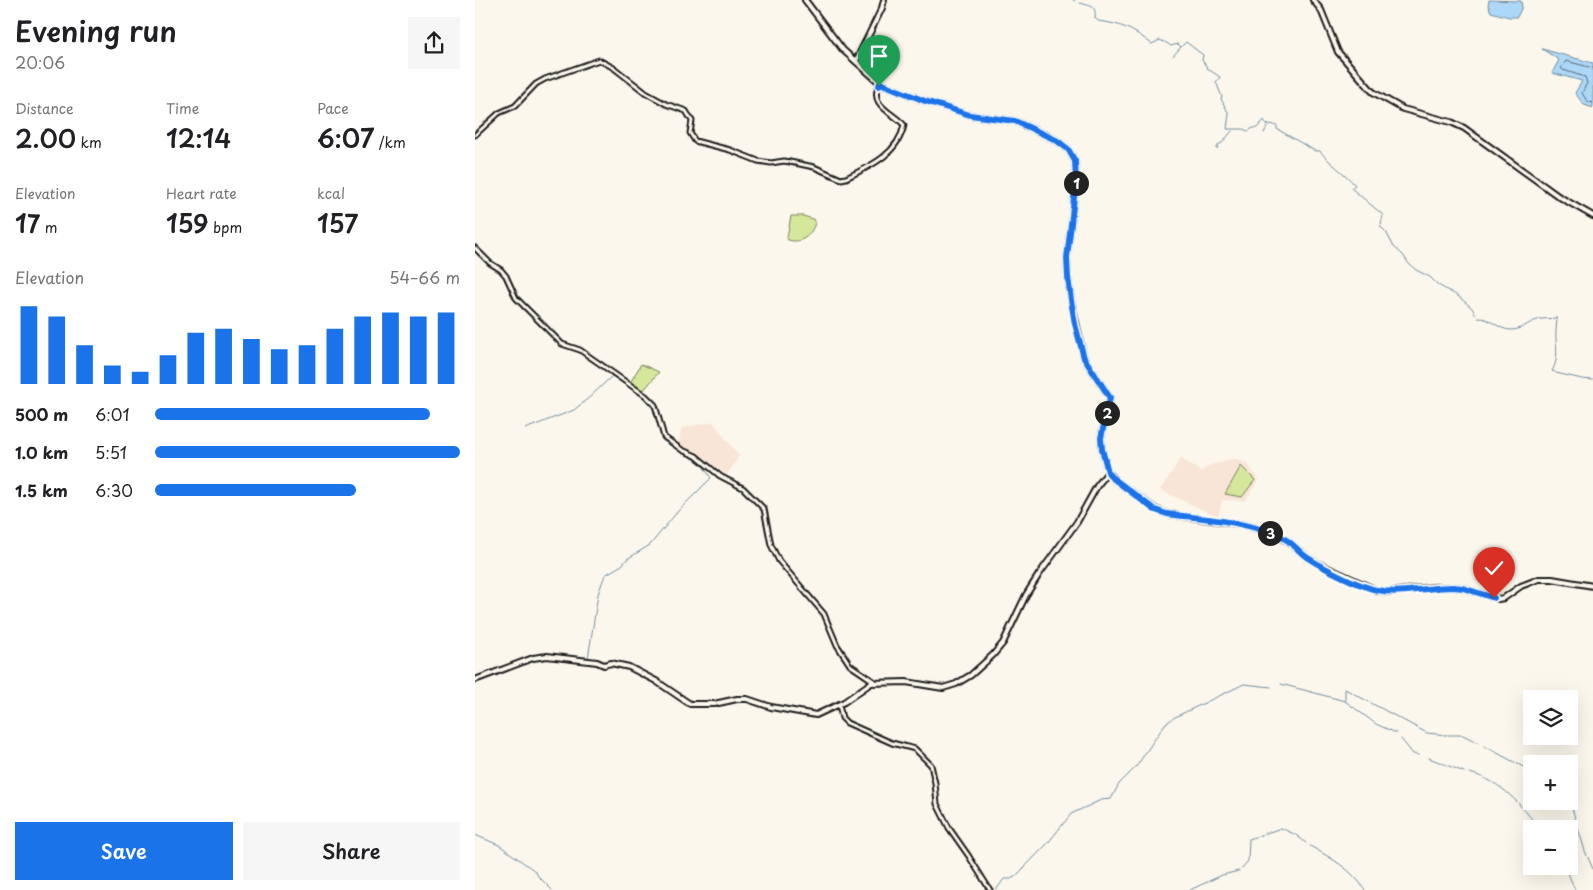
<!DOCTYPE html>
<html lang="en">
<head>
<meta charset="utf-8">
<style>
  :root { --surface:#fff; --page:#f6f6f6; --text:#202124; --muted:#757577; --accent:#1a73e8 }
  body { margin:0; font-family:"Playpen Sans",sans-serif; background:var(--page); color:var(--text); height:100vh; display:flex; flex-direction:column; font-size:19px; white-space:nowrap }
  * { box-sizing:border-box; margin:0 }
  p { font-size:16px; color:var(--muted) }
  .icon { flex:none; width:28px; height:28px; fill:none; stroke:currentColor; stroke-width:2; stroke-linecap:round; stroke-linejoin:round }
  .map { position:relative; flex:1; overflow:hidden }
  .side { display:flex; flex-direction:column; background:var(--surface); width:475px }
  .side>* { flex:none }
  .controls { position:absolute; left:1048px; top:690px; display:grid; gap:10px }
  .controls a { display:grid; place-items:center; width:55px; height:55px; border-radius:0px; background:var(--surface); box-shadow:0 5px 20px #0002; font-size:25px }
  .pin { position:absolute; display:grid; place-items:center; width:42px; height:42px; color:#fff; margin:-51px -21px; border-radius:50% 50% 50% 0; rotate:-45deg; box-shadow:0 0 5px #0007 }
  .pin .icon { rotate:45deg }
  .km { position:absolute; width:25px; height:25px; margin:-12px; border-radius:50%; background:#222; color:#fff; font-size:14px; line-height:25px; text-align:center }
  .round { display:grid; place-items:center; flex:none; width:52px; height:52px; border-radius:0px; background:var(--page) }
  .summary { display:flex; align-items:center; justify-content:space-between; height:85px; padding:0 15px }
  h1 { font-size:28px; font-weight:600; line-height:38px }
  .metrics { display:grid; grid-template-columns:repeat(3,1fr); gap:8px; height:85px; padding:5px 15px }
  .metrics div { display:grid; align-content:center }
  .metrics b { font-size:25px; font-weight:600 }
  .metrics small { font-size:14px; font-weight:400 }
  .metrics p { font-size:14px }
  .chart { height:140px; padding:10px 15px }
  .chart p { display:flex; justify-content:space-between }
  .chart svg { width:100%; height:90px; margin-top:5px; stroke:var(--accent); stroke-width:6 }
  .button { display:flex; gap:10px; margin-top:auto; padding:10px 15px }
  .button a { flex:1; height:58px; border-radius:0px; background:var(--accent); color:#fff; font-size:20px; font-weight:600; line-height:58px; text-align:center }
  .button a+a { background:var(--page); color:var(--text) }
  ul { padding:0 15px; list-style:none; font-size:16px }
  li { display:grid; grid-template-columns:80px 60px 1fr; align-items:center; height:38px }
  li i { height:12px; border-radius:6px; background:var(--accent) }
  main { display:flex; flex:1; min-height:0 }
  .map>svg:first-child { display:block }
  .built { fill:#f8e5d7 }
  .green { fill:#d4e79b; stroke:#78825c }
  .water { fill:#acd7f7; stroke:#728c9f }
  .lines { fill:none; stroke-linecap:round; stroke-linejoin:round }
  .shore { stroke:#566774; stroke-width:1 }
  .stream { stroke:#728c9f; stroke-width:1 }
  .tertiary-casing { stroke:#1c1c1c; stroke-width:7 }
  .secondary-casing { stroke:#1c1c1c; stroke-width:8 }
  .tertiary { stroke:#fbf7ec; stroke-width:3 }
  .secondary { stroke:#fbf7ec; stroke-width:4 }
  .route-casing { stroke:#fff; stroke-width:10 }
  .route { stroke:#1a73e8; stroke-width:6 }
</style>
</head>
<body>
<main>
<section class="side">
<div class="summary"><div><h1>Evening run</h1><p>20:06</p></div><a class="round"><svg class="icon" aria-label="share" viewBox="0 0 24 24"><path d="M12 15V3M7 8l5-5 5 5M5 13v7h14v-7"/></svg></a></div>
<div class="metrics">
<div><p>Distance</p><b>2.00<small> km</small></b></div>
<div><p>Time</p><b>12:14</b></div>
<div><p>Pace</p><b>6:07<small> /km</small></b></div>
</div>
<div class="metrics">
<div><p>Elevation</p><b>17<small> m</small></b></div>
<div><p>Heart rate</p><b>159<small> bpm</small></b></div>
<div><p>kcal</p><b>157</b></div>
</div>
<div class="chart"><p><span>Elevation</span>54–66 m</p>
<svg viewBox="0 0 160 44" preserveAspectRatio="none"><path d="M5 44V6M15 44V11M25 44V25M35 44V35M45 44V38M55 44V30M65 44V19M75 44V17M85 44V22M95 44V27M105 44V25M115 44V17M125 44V11M135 44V9M145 44V11M155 44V9"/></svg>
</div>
<ul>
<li><b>500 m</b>6:01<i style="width:90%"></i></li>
<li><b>1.0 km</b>5:51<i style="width:100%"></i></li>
<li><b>1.5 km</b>6:30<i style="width:66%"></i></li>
</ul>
<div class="button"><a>Save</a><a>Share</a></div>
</section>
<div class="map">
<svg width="1118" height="890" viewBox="0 0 1118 890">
  <rect width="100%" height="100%" fill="#fbf7ec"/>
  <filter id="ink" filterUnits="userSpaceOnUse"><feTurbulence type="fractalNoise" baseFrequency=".02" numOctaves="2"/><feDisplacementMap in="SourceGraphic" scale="10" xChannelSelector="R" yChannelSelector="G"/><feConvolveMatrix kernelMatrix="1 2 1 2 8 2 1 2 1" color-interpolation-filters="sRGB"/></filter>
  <g filter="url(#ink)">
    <g class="built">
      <polygon points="238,422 264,456 252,475 222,454 203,445 207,428"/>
      <polygon points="706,458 726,472 733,466 758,459 772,463 784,480 770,501 747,500 743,517 685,490"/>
    </g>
    <g class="green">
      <path d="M316,216H328L338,219L340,223C336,236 326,244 313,240L312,237Z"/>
      <polygon points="166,364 184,372 168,391 155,383"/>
      <polygon points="766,466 780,480 767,497 750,494"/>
    </g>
    <g class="water">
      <polygon points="1014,0 1046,1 1047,7 1042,17 1034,17 1016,12 1013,5"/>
      <polygon points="1067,49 1118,63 1118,108 1109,105 1100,93 1107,81 1077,73 1084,60"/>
    </g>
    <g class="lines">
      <polyline class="shore" points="1118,68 1091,61 1086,68 1088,70 1110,77 1112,83 1107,93 1112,101 1118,103"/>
      <g class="stream">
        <polyline points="598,0 600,1"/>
        <path d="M605,3C615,6 622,5 620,18L623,21C647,24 657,29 677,44L685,40L689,42"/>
        <polyline points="690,42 696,46 703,44 706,47 711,42 728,55 727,60 733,69 745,77 741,82 747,97 746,99 754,114 752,129 768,129 773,131 778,128 782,128 789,120 791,124 795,125"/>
        <polyline points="698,56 706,47"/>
        <polyline points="789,133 793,125 796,124 802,126 802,129 840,151"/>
        <polyline points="741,148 743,148 743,145 747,143 757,131"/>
        <path d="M841,151H845C854,163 869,172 880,185L876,188L908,215L906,224"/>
        <polyline points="905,226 911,232 919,247 928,255 934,264 941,270 955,277 963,285 983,296 997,308 1001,315"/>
        <path d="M1003,318C1016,317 1023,330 1036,330C1046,330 1053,323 1062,320C1069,318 1075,319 1082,318C1082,322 1081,326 1081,330C1080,345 1085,358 1077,371L1080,372"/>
        <polyline points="1081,373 1107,379 1118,380"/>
        <polyline points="50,429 99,410 116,396 137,376 168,397 178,409 188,441 226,463 236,478 203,511 175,545 152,559 147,565 130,575 123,594 113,659"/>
        <polyline points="806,684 870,701 870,689 952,733 971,735 988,735 1004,743"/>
        <polyline points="870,701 901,724 921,733"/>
        <polyline points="926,739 938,754 944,755"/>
        <polyline points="1009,746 1056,771"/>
        <polyline points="954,758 989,772"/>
        <path d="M995,773C1028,782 1044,803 1065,829"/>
        <polyline points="1094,798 1110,851 1118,869"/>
        <polyline points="0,835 24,845 60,871 63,876 77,890"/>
        <path d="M835,846C856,858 877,869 890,890"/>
        <polyline points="1090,866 1100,890"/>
        <polyline points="767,868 773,861 774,839 806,828 821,835 831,843"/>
        <polyline points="521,890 529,879 536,879 541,876 573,843 596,814 626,800 636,799 644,784 661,767 690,724 700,717 769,684 796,687"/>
        <polyline points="715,890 747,875 764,871"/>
      </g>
      <defs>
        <g id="tertiary">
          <path d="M0,135L24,113L40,106L61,84L70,79L124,60L139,68L171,93L191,104L211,111L217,121L215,133L220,141L255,150L283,161L296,163L309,161L315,162L339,167L366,179L371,178C396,166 423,154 429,125C418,112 392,105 405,83"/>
          <polyline points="0,248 15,263 26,270 31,276 41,298 87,344 105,350 171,396 180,405 189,437 207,450 221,456 245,476 268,488 289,509 296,545 304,561 349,614 362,645 375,665 400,682"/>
          <polyline points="364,705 367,718 372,723 417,743 440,749 456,765 460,783 462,804 474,828 493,855 515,890"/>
        </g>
        <g id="secondary">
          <polyline points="330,0 368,50 405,83 450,101 495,115 540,121 581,140 593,149 600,161 601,181 592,258 593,277 596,300 609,358 635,398 626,438 627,449 633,472 640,480 680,509 692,514 766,524 792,532 813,541 833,558 844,564 901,590 913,592 960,587 978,587 988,588 1023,599 1029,598 1046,586 1064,579 1077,579 1118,586"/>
          <polyline points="838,0 846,10 863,52 898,92 928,109 976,122 989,128 1083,196 1118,216"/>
          <polyline points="381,61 407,8 409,0"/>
          <polyline points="0,680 58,658 72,656 122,662 129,665 136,663 154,667 181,681 215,704 239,704 262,699 272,699 296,707 341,715 369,702 396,683 431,682 468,688 481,684 496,675 518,655 528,643 551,595 565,573 602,522 622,486 633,472"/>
        </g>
      </defs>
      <use href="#tertiary" class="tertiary-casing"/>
      <use href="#secondary" class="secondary-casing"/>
      <use href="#tertiary" class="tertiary"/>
      <use href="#secondary" class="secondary"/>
    </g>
  </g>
  <g class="lines" filter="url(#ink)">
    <defs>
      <path id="route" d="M404,86L405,83L450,101L495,115L540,121L581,140L593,149L600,161L601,181L592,258L593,277L596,300L600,324L609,358L635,398L626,438L627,449L633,472L635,476L668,501L680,510L692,514C731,519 774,521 810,539C819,544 825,553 833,558C848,568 886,587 902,590C925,595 954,587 978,587L988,588L1019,598"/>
    </defs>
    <use href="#route" class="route-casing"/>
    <use href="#route" class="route"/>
  </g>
</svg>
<div class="controls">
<a><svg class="icon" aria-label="layers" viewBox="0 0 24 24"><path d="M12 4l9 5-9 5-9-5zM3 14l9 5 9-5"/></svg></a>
<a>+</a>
<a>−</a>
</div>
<div class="pin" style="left:404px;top:86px;background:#1e9e55"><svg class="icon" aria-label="arrive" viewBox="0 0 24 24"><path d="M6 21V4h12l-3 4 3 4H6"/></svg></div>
<div class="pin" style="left:1019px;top:598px;background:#d93025"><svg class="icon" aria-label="check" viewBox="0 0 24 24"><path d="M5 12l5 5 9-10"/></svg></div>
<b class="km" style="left:601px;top:183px">1</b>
<b class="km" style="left:632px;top:413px">2</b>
<b class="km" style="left:795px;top:533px">3</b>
</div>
</main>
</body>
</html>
